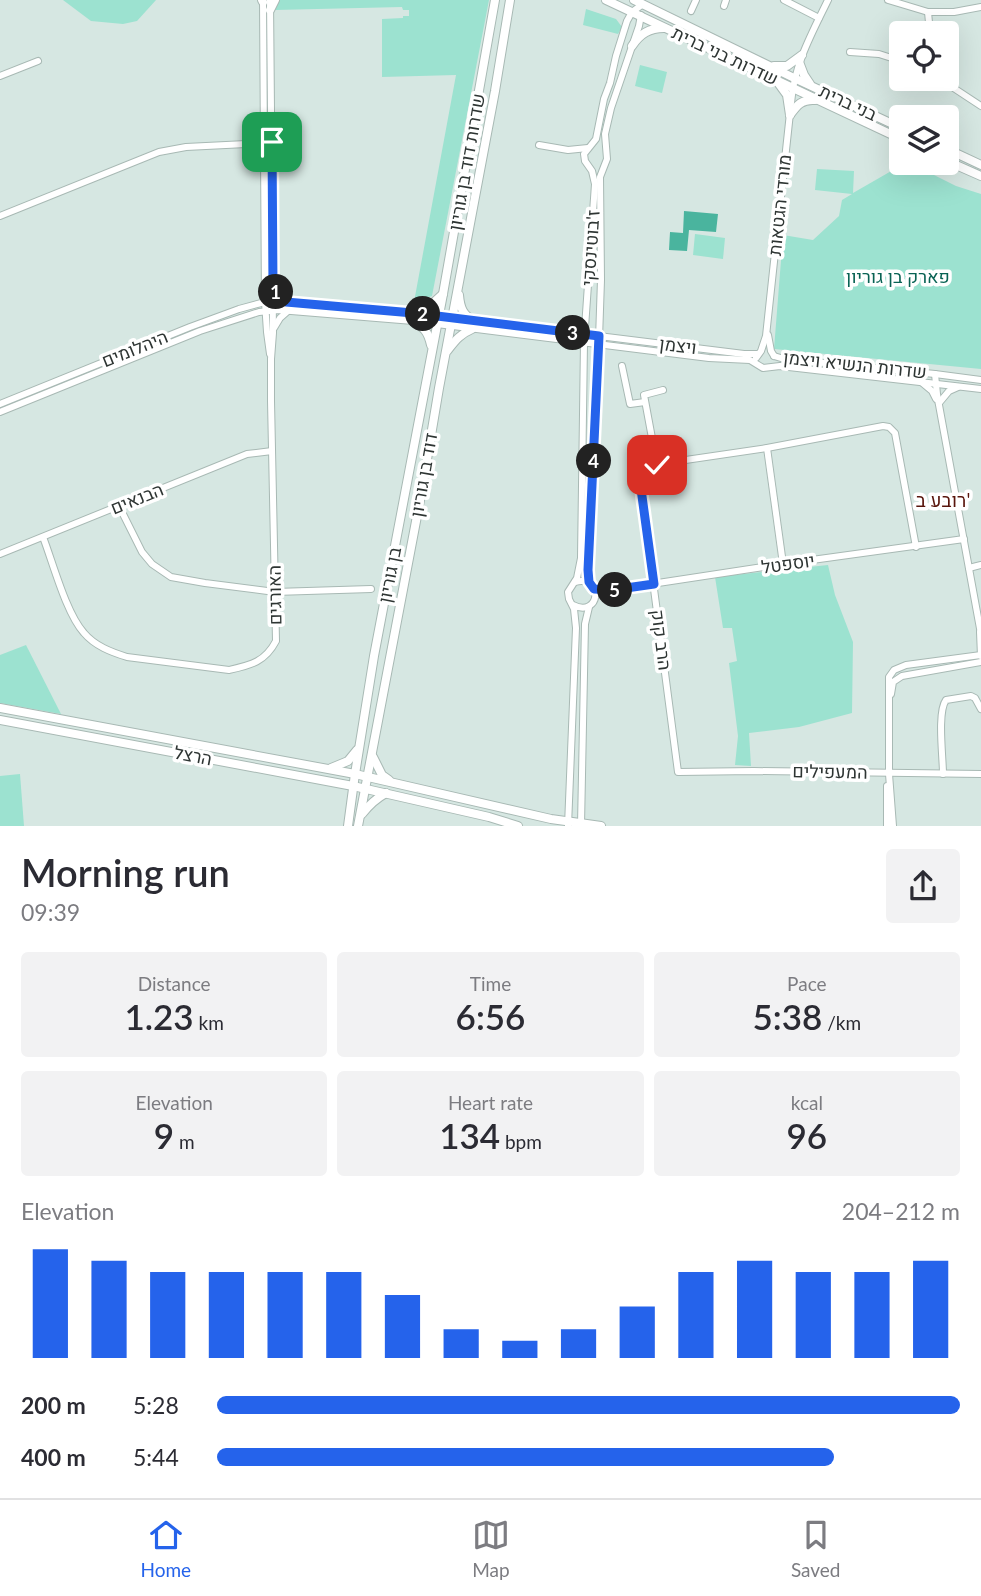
<!DOCTYPE html>
<html lang="en">
<head>
<meta charset="utf-8">
<style>
  :root { --surface:#fff; --page:#f2f2f3; --text:#2b2b33; --muted:#7c7c81; --line:#e1e1e2; --accent:#2563eb }
  body { margin:0; font-family:Lato,Heebo,sans-serif; background:var(--page); color:var(--text); height:100vh; display:flex; flex-direction:column; font-size:26px; white-space:nowrap }
  * { box-sizing:border-box; margin:0 }
  p { font-size:23px; color:var(--muted) }
  .icon { flex:none; width:38px; height:38px; fill:none; stroke:currentColor; stroke-width:2; stroke-linecap:round; stroke-linejoin:round }
  .map { position:relative; height:826px; overflow:hidden }
  .panel { display:flex; flex-direction:column; background:var(--surface); flex:1 }
  .panel>* { flex:none }
  .tools { position:absolute; left:889px; top:21px; display:grid; gap:14px }
  .tools a { display:grid; place-items:center; width:70px; height:70px; border-radius:7px; background:var(--surface); box-shadow:0 7px 28px #0002; font-size:35px }
  .pin { position:absolute; display:grid; place-items:center; width:60px; height:60px; color:#fff; margin:-30px; border-radius:14px; box-shadow:0 4px 10px #0006 }
  .km { position:absolute; width:35px; height:35px; margin:-18px; border-radius:50%; background:#222; color:#fff; font-size:19px; line-height:35px; text-align:center }
  .round { display:grid; place-items:center; flex:none; width:74px; height:74px; border-radius:7px; background:var(--page) }
  .headline { display:flex; align-items:center; justify-content:space-between; height:119px; padding:0 21px }
  h1 { font-size:38px; font-weight:600; line-height:52px }
  .figures { display:grid; grid-template-columns:repeat(3,1fr); gap:10px; height:119px; padding:7px 21px }
  .figures div { display:grid; align-content:center; border-radius:7px; background:var(--page); text-align:center }
  .figures b { font-size:35px; font-weight:600 }
  .figures small { font-size:19px; font-weight:400 }
  .figures p { font-size:19px }
  .chart { height:196px; padding:14px 21px }
  .chart p { display:flex; justify-content:space-between }
  .chart svg { width:100%; height:126px; margin-top:7px; stroke:var(--accent); stroke-width:6 }
  ul { padding:0 21px; list-style:none; font-size:23px }
  li { display:grid; grid-template-columns:112px 84px 1fr; align-items:center; height:52px }
  li i { height:18px; border-radius:9px; background:var(--accent) }
  .dock { display:flex; justify-content:space-around; align-items:center; height:98px; border-top:2px solid var(--line); background:var(--surface); font-size:19px; color:var(--muted) }
  .dock a { display:grid; justify-items:center; gap:4px }
  .dock .current { color:var(--accent) }
  .map>svg:first-child { display:block }
  .green { fill:#9ce2d0 }
  .water { fill:#4ab49e }
  .lines { fill:none; stroke-linecap:round; stroke-linejoin:round }
  .minor-casing { stroke:#a8b9b4; stroke-width:8 }
  .major-casing { stroke:#a8b9b4; stroke-width:10 }
  .minor { stroke:#fff; stroke-width:6 }
  .major { stroke:#fff; stroke-width:8 }
  .route-casing { stroke:#fff; stroke-width:14 }
  .route { stroke:#2563eb; stroke-width:9 }
  .labels { text-anchor:middle; stroke-width:7; stroke-linejoin:round; paint-order:stroke }
  .street-label { font-size:18px; fill:#2e3533; stroke:#fff }
  .park-label { font-size:18px; fill:#096354; stroke:#fff }
  .neighbourhood-label { font-size:19px; fill:#59160d; stroke:#fff }
</style>
</head>
<body>
<div class="map">
<svg width="981" height="826" viewBox="0 0 981 826">
  <rect width="100%" height="100%" fill="#d6e7e2"/>
  <g class="green">
    <polygon points="63,0 156,0 137,21 123,24 91,21"/>
    <polygon points="278,0 489,0 432,296 414,302 456,75 382,77 382,19 403,18 403,16 409,16 409,10 403,10 402,7 275,10"/>
    <polygon points="586,9 616,19 622,27 618,34 583,25"/>
    <polygon points="640,65 667,72 662,93 635,86"/>
    <polygon points="900,166 928,172 956,186 981,194 981,369 774,349 783,235 813,240 839,216 842,200 852,194 815,190 817,169 854,171 853,193"/>
    <polygon points="695,234 725,238 723,259 693,255"/>
    <polygon points="828,565 835,595 853,642 852,713 799,727 749,733 751,766 735,765 738,736 729,663 737,661 732,628 723,628 715,577"/>
    <polygon points="26,645 61,714 0,703 0,655"/>
    <polygon points="20,774 24,826 0,826 0,776"/>
  </g>
  <polygon class="water" points="684,211 718,214 716,232 689,230 687,251 669,250 670,232 683,233"/>
  <g class="lines">
    <defs>
      <g id="minor">
        <polyline points="263,0 265,302 267,332 270,354"/>
        <polyline points="784,0 819,18"/>
        <polyline points="888,0 928,12 954,12 981,7"/>
        <polyline points="724,6 726,0"/>
        <polyline points="691,11 696,0"/>
        <polyline points="928,12 930,33"/>
        <polyline points="850,52 879,54 901,61"/>
        <polyline points="0,76 38,61"/>
        <polyline points="940,79 981,106"/>
        <path d="M791,103C794,65 812,33 828,0"/>
        <polyline points="539,145 568,150 588,148"/>
        <polyline points="0,216 159,152 186,147 265,143"/>
        <polyline points="274,328 280,318 289,310"/>
        <polyline points="768,335 771,351 774,356"/>
        <polyline points="774,356 784,359 935,374 981,380"/>
        <polyline points="756,358 761,351 766,336 790,113"/>
        <polyline points="622,366 630,404 645,402"/>
        <polyline points="935,374 937,394 981,634"/>
        <polyline points="920,381 932,391 936,399"/>
        <polyline points="939,403 949,391 958,387"/>
        <polyline points="0,404 190,327 239,309 265,302 294,302 413,313 744,354 758,354"/>
        <polyline points="0,412 200,331 259,312 279,310 413,321 709,358 750,360 763,368 780,366 981,389"/>
        <polyline points="767,448 783,564"/>
        <polyline points="657,465 644,395 663,390"/>
        <polyline points="119,506 142,552 152,564 171,577 205,583 275,592 371,589"/>
        <path d="M43,537C53,563 66,613 84,633C95,646 111,652 127,657L229,670C251,665 265,662 276,641L271,401V359L273,333L270,0"/>
        <polyline points="916,547 895,433 889,427 883,426 767,448 638,467 678,772 754,771 981,774"/>
        <polyline points="0,554 247,454 272,451"/>
        <polyline points="969,568 981,565"/>
        <polyline points="589,582 588,570 597,398 601,280 600,177 607,159 605,134 611,108 639,26 641,15"/>
        <polyline points="594,589 612,590 783,564 964,539"/>
        <path d="M573,605C600,619 605,574 575,582"/>
        <polyline points="980,632 981,656"/>
        <polyline points="891,694 893,682 902,676 981,662"/>
        <path d="M943,774C943,757 937,712 946,700L971,696L975,698L981,709"/>
        <polyline points="581,825 585,624 589,607"/>
        <polyline points="568,826 576,628 574,609 569,599 568,592 577,578 581,558 584,342 595,184 592,171 585,161 584,154 596,139 604,99 610,83 616,56 627,21 632,12 643,4"/>
        <polyline points="887,826 887,786"/>
        <polyline points="893,826 889,774 889,677 894,670 906,665 981,655"/>
      </g>
      <g id="major">
        <polyline points="262,0 263,2"/>
        <polyline points="606,0 901,139"/>
        <polyline points="634,0 794,78 901,128"/>
        <polyline points="270,10 275,0"/>
        <path d="M632,46C640,34 649,28 664,28"/>
        <polyline points="799,62 804,75 810,84"/>
        <polyline points="774,66 787,66 802,55"/>
        <polyline points="779,84 787,95 790,115"/>
        <path d="M790,115C797,105 802,99 815,100"/>
        <polyline points="947,149 981,165"/>
        <polyline points="947,161 981,176"/>
        <path d="M459,295C460,308 463,315 474,321"/>
        <polyline points="413,313 431,305 443,294"/>
        <path d="M413,321C424,328 428,331 431,345"/>
        <path d="M447,351C455,341 460,334 472,329"/>
        <polyline points="0,708 355,774 551,819 601,826"/>
        <polyline points="0,720 353,786 489,817 518,826"/>
        <polyline points="373,757 382,775 389,780"/>
        <polyline points="331,768 348,761 357,750"/>
        <path d="M362,814C369,805 375,799 386,793"/>
        <polyline points="348,826 355,774 374,656 443,294 495,0"/>
        <polyline points="358,826 421,495 439,388 495,91 510,0"/>
      </g>
    </defs>
    <use href="#minor" class="minor-casing"/>
    <use href="#major" class="major-casing"/>
    <use href="#minor" class="minor"/>
    <use href="#major" class="major"/>
  </g>
  <g class="lines">
    <defs>
      <polyline id="route" points="272,142 273,287 286,302 413,313 599,336 588,570 589,582 594,589 612,590 654,584 638,467 657,465"/>
    </defs>
    <use href="#route" class="route-casing"/>
    <use href="#route" class="route"/>
  </g>
  <g class="labels">
    <g class="street-label">
      <text transform="translate(725 56) rotate(25)" y="6">שדרות בני ברית</text>
      <text transform="translate(848 103) rotate(25)" y="6">בני ברית</text>
      <text transform="translate(467 162) rotate(-80)" y="6">שדרות דוד בן גוריון</text>
      <text transform="translate(780 205) rotate(-84)" y="6">מורדי הגטאות</text>
      <text transform="translate(591 248) rotate(-86)" y="6">ז'בוטינסקי</text>
      <text transform="translate(678 346) rotate(7)" y="6">ויצמן</text>
      <text transform="translate(135 349) rotate(-22)" y="6">היהלומים</text>
      <text transform="translate(855 365) rotate(6)" y="6">שדרות הנשיא ויצמן</text>
      <text transform="translate(424 475) rotate(-80)" y="6">דוד בן גוריון</text>
      <text transform="translate(137 499) rotate(-22)" y="6">הבנאים</text>
      <text transform="translate(788 564) rotate(-8)" y="6">יוספטל</text>
      <text transform="translate(390 575) rotate(-79)" y="6">בן גוריון</text>
      <text transform="translate(275 595) rotate(-91)" y="6">האורגים</text>
      <text transform="translate(661 640) rotate(83)" y="6">הרב קוק</text>
      <text transform="translate(193 756) rotate(11)" y="6">הרצל</text>
      <text transform="translate(830 772) rotate(1)" y="6">המעפילים</text>
    </g>
    <g class="park-label">
      <text x="898" y="283">פארק בן גוריון</text>
    </g>
    <g class="neighbourhood-label">
      <text x="943" y="507">רובע ב'</text>
    </g>
  </g>
</svg>
<div class="tools">
<a><svg class="icon" aria-label="locate" viewBox="0 0 24 24"><circle cx="12" cy="12" r="6"/><path d="M12 2v4M12 18v4M2 12h4M18 12h4"/></svg></a>
<a><svg class="icon" aria-label="layers" viewBox="0 0 24 24"><path d="M12 4l9 5-9 5-9-5zM3 14l9 5 9-5"/></svg></a>
</div>
<div class="pin" style="left:272px;top:142px;background:#1e9e55"><svg class="icon" aria-label="arrive" viewBox="0 0 24 24"><path d="M6 21V4h12l-3 4 3 4H6"/></svg></div>
<div class="pin" style="left:657px;top:465px;background:#d93025"><svg class="icon" aria-label="check" viewBox="0 0 24 24"><path d="M5 12l5 5 9-10"/></svg></div>
<b class="km" style="left:276px;top:292px">1</b>
<b class="km" style="left:423px;top:314px">2</b>
<b class="km" style="left:573px;top:333px">3</b>
<b class="km" style="left:594px;top:461px">4</b>
<b class="km" style="left:615px;top:590px">5</b>
</div>
<section class="panel">
<div class="headline"><div><h1>Morning run</h1><p>09:39</p></div><a class="round"><svg class="icon" aria-label="share" viewBox="0 0 24 24"><path d="M12 15V3M7 8l5-5 5 5M5 13v7h14v-7"/></svg></a></div>
<div class="figures">
<div><p>Distance</p><b>1.23<small> km</small></b></div>
<div><p>Time</p><b>6:56</b></div>
<div><p>Pace</p><b>5:38<small> /km</small></b></div>
</div>
<div class="figures">
<div><p>Elevation</p><b>9<small> m</small></b></div>
<div><p>Heart rate</p><b>134<small> bpm</small></b></div>
<div><p>kcal</p><b>96</b></div>
</div>
<div class="chart"><p><span>Elevation</span>204–212 m</p>
<svg viewBox="0 0 160 44" preserveAspectRatio="none"><path d="M5 44V6M15 44V10M25 44V14M35 44V14M45 44V14M55 44V14M65 44V22M75 44V34M85 44V38M95 44V34M105 44V26M115 44V14M125 44V10M135 44V14M145 44V14M155 44V10"/></svg>
</div>
<ul>
<li><b>200 m</b>5:28<i style="width:100%"></i></li>
<li><b>400 m</b>5:44<i style="width:83%"></i></li>
</ul>
</section>
<nav class="dock">
<a class="current"><svg class="icon" aria-label="home" viewBox="0 0 24 24"><path d="M3 11l9-7 9 7M6 9v11h12V9"/></svg>Home</a>
<a><svg class="icon" aria-label="map" viewBox="0 0 24 24"><path d="M3 6l6-2 6 2 6-2v14l-6 2-6-2-6 2zM9 4v14M15 6v14"/></svg>Map</a>
<a><svg class="icon" aria-label="saved" viewBox="0 0 24 24"><path d="M7 4h10v16l-5-4-5 4z"/></svg>Saved</a>
</nav>
</body>
</html>
